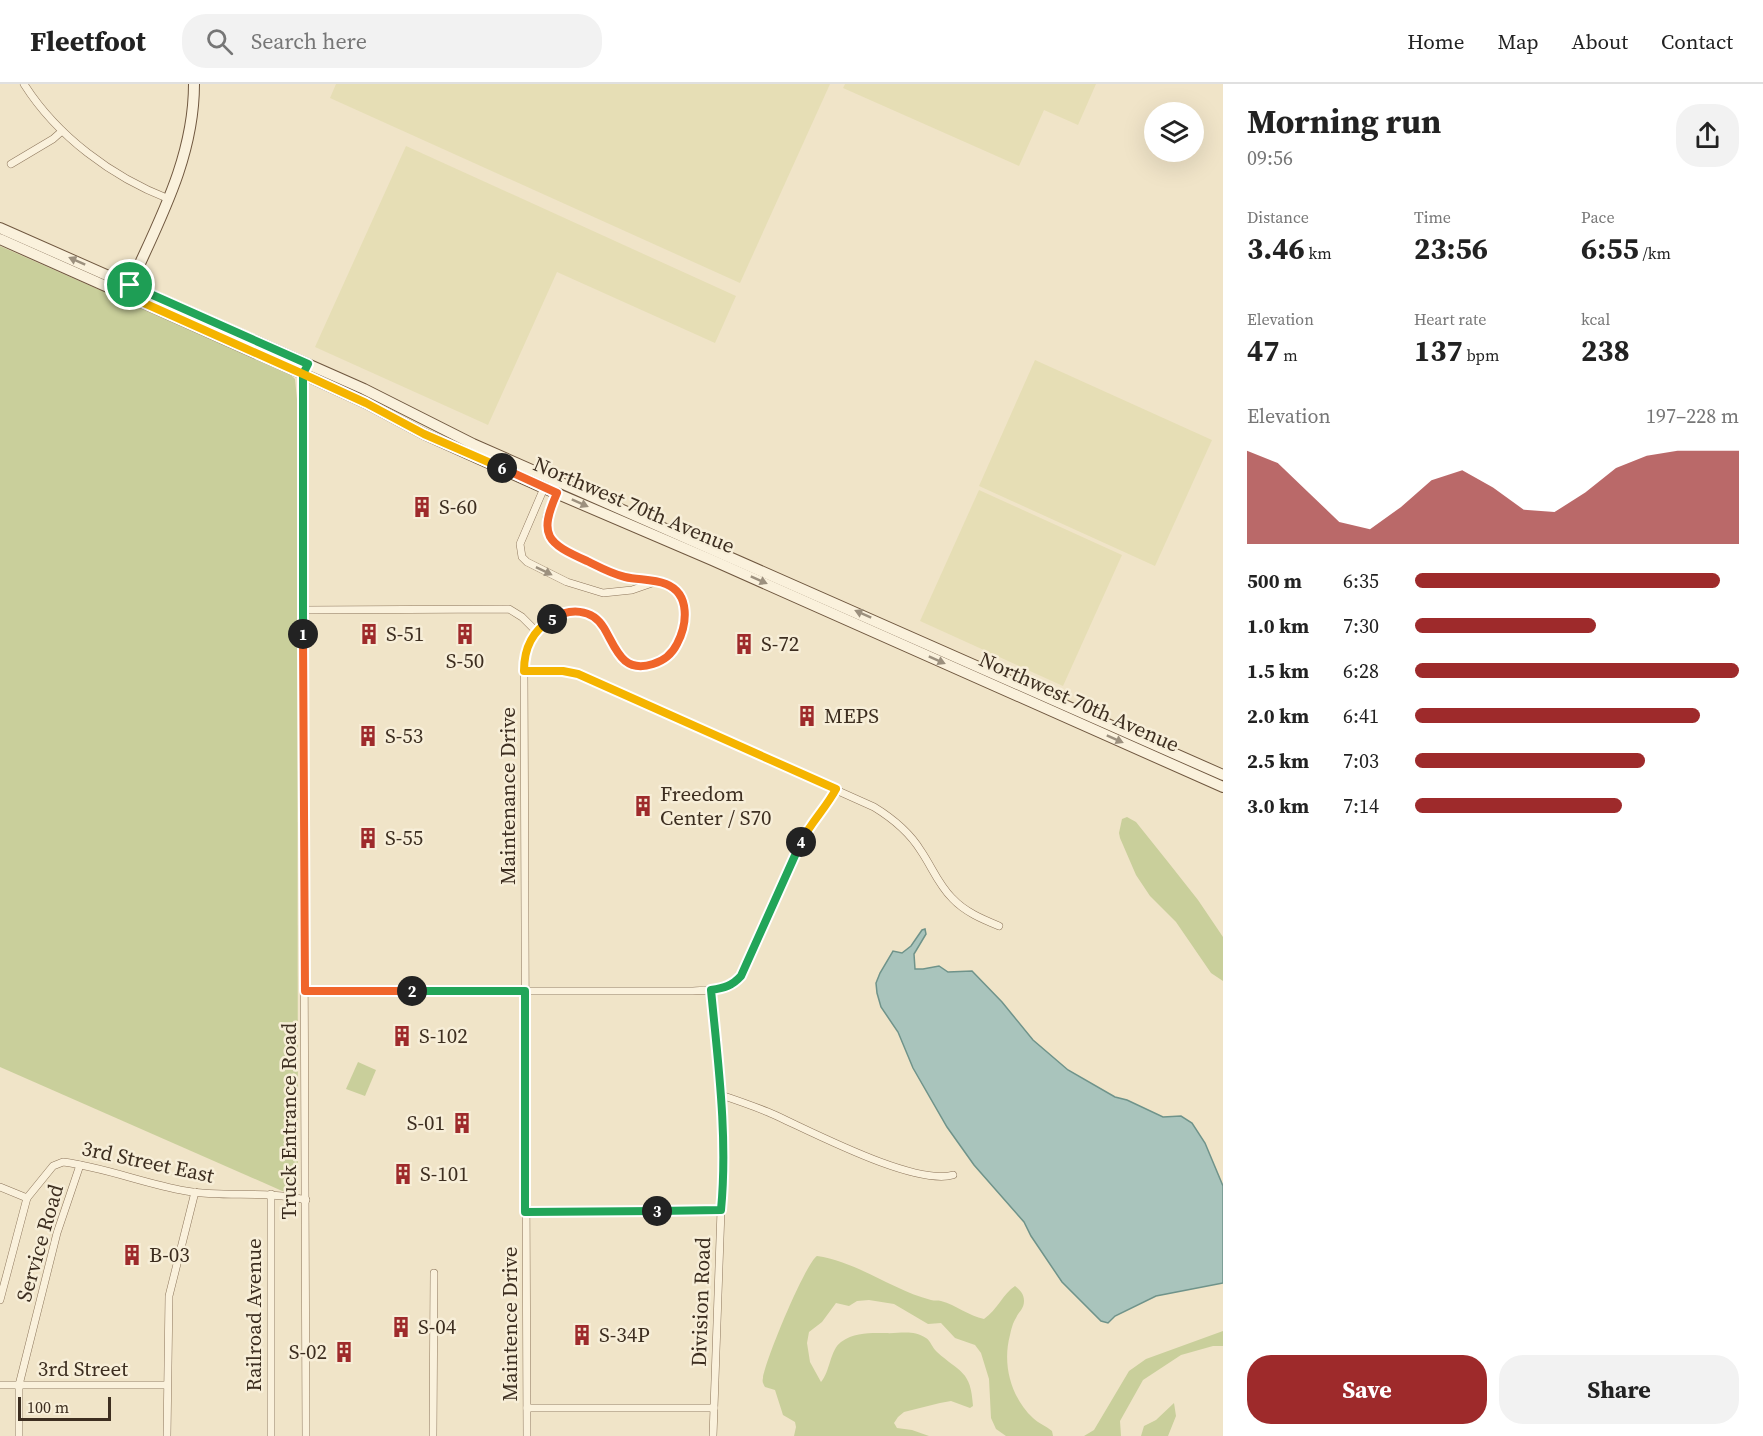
<!DOCTYPE html>
<html lang="en">
<head>
<meta charset="utf-8">
<style>
  :root { --surface:#fff; --page:#f2f2f2; --text:#222; --muted:#767676; --line:#e0e0e0; --accent:#9e2a2b }
  body { margin:0; font-family:"Source Serif 4",serif; background:var(--page); color:var(--text); height:100vh; display:flex; flex-direction:column; font-size:22px; white-space:nowrap }
  * { box-sizing:border-box; margin:0 }
  p { font-size:20px; color:var(--muted) }
  .icon { flex:none; width:33px; height:33px; fill:none; stroke:currentColor; stroke-width:2; stroke-linecap:round; stroke-linejoin:round }
  .map { position:relative; flex:1; overflow:hidden }
  .side { display:flex; flex-direction:column; background:var(--surface); width:540px }
  .side>* { flex:none }
  .tools { position:absolute; left:1144px; top:18px; display:grid; gap:12px }
  .tools a { display:grid; place-items:center; width:60px; height:60px; border-radius:50%; background:var(--surface); box-shadow:0 6px 24px #0002; font-size:30px }
  .scale { position:absolute; left:18px; bottom:15px; width:93px; box-sizing:border-box; padding-left:6px; border:3px solid #3d2e20; border-top:0; font-size:16px; line-height:21px; white-space:nowrap; color:#3d2e20; -webkit-text-stroke:4px #f7eed8; paint-order:stroke }
  .pin { position:absolute; display:grid; place-items:center; width:51px; height:51px; color:#fff; margin:-26px; border:3px solid #fff; border-radius:50%; box-shadow:0 2px 6px #0007 }
  .km { position:absolute; width:30px; height:30px; margin:-15px; border-radius:50%; background:#222; color:#fff; font-size:16px; line-height:30px; text-align:center }
  .round { display:grid; place-items:center; flex:none; width:63px; height:63px; border-radius:24px; background:var(--page) }
  .headline { display:flex; align-items:center; justify-content:space-between; height:102px; padding:0 24px }
  h1 { font-size:33px; font-weight:700; line-height:45px }
  .stats { display:grid; grid-template-columns:repeat(3,1fr); gap:9px; height:102px; padding:6px 24px }
  .stats div { display:grid; align-content:center }
  .stats b { font-size:30px; font-weight:700 }
  .stats small { font-size:16px; font-weight:400 }
  .stats p { font-size:16px }
  .chart { height:168px; padding:12px 24px }
  .chart p { display:flex; justify-content:space-between }
  .chart svg { width:100%; height:108px; margin-top:6px; fill:var(--accent); opacity:.7 }
  .action { display:flex; gap:12px; margin-top:auto; padding:12px 24px }
  .action a { flex:1; height:69px; border-radius:24px; background:var(--accent); color:#fff; font-size:24px; font-weight:700; line-height:69px; text-align:center }
  .action a+a { background:var(--page); color:var(--text) }
  ul { padding:0 24px; list-style:none; font-size:20px }
  li { display:grid; grid-template-columns:96px 72px 1fr; align-items:center; height:45px }
  li i { height:15px; border-radius:8px; background:var(--accent) }
  header { display:flex; align-items:center; gap:36px; box-sizing:border-box; height:84px; padding:0 30px; background:var(--surface); border-bottom:2px solid var(--line) }
  header strong { font-size:28px }
  nav { display:flex; gap:33px; margin-inline-start:auto; font-size:21px }
  .search { width:420px; height:54px; background:var(--page); display:flex; align-items:center; gap:15px; box-sizing:border-box; padding:0 21px; border-radius:24px; color:var(--muted); font-size:22px }
  main { display:flex; flex:1; min-height:0 }
  .map>svg:first-child { display:block }
  .farmland { fill:#e6deb5 }
  .green { fill:#c9cf9b }
  .water { fill:#a9c4bc; stroke:#6f938a; stroke-width:1.5 }
  .lines { fill:none; stroke-linecap:round; stroke-linejoin:round }
  .street-casing { stroke:#8d765c; stroke-width:8 }
  .secondary-casing { stroke:#6f573f; stroke-width:12 }
  .street { stroke:#faf1dc; stroke-width:7 }
  .secondary { stroke:#faf1dc; stroke-width:10 }
  .oneway { fill:#9c907e }
  .split-1-casing { stroke:#fff; stroke-width:12 }
  .split-2-casing { stroke:#fff; stroke-width:12 }
  .split-3-casing { stroke:#fff; stroke-width:12 }
  .split-4-casing { stroke:#fff; stroke-width:12 }
  .split-5-casing { stroke:#fff; stroke-width:12 }
  .split-6-casing { stroke:#fff; stroke-width:12 }
  .split-7-casing { stroke:#fff; stroke-width:12 }
  .split-1 { stroke:#22a559; stroke-width:8 }
  .split-2 { stroke:#f0652b; stroke-width:8 }
  .split-3 { stroke:#22a559; stroke-width:8 }
  .split-4 { stroke:#22a559; stroke-width:8 }
  .split-5 { stroke:#f5b400; stroke-width:8 }
  .split-6 { stroke:#f0652b; stroke-width:8 }
  .split-7 { stroke:#f5b400; stroke-width:8 }
  .labels { text-anchor:middle; stroke-width:5; stroke-linejoin:round; paint-order:stroke }
  .street-label { font-size:21px; fill:#3d2e20; stroke:#f7eed8 }
  .poi-label { font-size:21px; fill:#3d2e20; stroke:#f7eed8; text-anchor:start }
</style>
</head>
<body>
<header>
<strong>Fleetfoot</strong>
<div class="search"><svg class="icon" aria-label="search" viewBox="0 0 24 24"><circle cx="10" cy="10" r="6"/><path d="M15 15l6 6"/></svg>Search here</div>
<nav><a>Home</a><a>Map</a><a>About</a><a>Contact</a></nav>
</header>
<main>
<div class="map">
<svg width="1223" height="1352" viewBox="0 0 1223 1352">
  <rect width="100%" height="100%" fill="#f0e4c8"/>
  <g class="farmland">
    <polygon points="336,0 830,0 740,199 330,14"/>
    <polygon points="845,0 1096,0 1078,41 1044,26 1019,82 843,4"/>
    <polygon points="406,62 736,212 715,259 557,188 488,341 315,263"/>
    <polygon points="1035,276 1212,356 1155,482 979,402"/>
    <polygon points="979,406 1122,471 1063,602 920,537"/>
  </g>
  <g class="green">
    <polygon points="0,162 290,290 295,295 297,315 298,1105 289,1110 0,983"/>
    <polygon points="1127,733 1136,738 1168,778 1198,816 1223,853 1223,897 1211,889 1176,838 1150,812 1136,791 1120,754 1119,749 1122,735"/>
    <polygon points="358,978 376,986 365,1012 346,1005"/>
    <path d="M817,1172C858,1178 892,1206 931,1216C934,1217 938,1216 941,1217C956,1221 969,1232 984,1235C997,1226 1003,1210 1015,1202C1020,1206 1024,1210 1024,1217C1024,1225 1019,1227 1016,1234C1013,1238 1011,1246 1010,1251C1002,1281 1011,1313 1033,1334C1038,1339 1046,1342 1052,1347L1053,1352H1006L996,1345L991,1334L989,1295L981,1269L975,1261L955,1254L941,1239L928,1240L894,1220L869,1216L857,1217L849,1222L836,1219L822,1238L809,1248L807,1259L810,1278L821,1298C830,1288 830,1266 841,1258C855,1248 870,1249 885,1249C900,1250 912,1245 926,1254C931,1257 932,1264 937,1268C960,1289 971,1286 973,1322L970,1324L951,1317L940,1319L904,1328L898,1333L894,1339L897,1344L912,1346L929,1352H794L796,1343L795,1338L783,1331L775,1306L765,1303C763,1299 762,1298 763,1294C765,1277 805,1180 817,1172Z"/>
    <polygon points="1223,1247 1223,1262 1213,1262 1181,1271 1143,1296 1120,1337 1121,1352 1070,1352 1084,1352 1094,1346 1129,1287 1146,1275"/>
    <polygon points="1174,1319 1176,1332 1168,1352 1141,1352 1144,1342 1156,1336"/>
  </g>
  <polygon class="water" points="925,845 926,850 914,870 915,885 923,885 939,882 948,888 972,887 1002,918 1033,956 1068,986 1115,1013 1127,1016 1163,1033 1181,1032 1192,1039 1205,1059 1223,1102 1223,1199 1156,1212 1115,1232 1108,1239 1101,1237 1062,1198 1031,1152 1024,1138 974,1081 947,1043 913,984 898,948 881,923 877,909 876,899 880,889 893,867 902,869 911,862 922,846"/>
  <g class="lines">
    <defs>
      <g id="street">
        <path d="M24,0C57,52 112,93 169,115"/>
        <polyline points="11,80 53,55 62,47"/>
        <polyline points="305,287 302,330 306,1352"/>
        <polyline points="560,399 544,404 520,460 522,473 527,478 567,498 603,509 632,506 655,498"/>
        <polyline points="303,526 509,525 522,533 536,547"/>
        <path d="M524,587H563L577,590L874,723C892,734 910,749 921,767C932,783 938,800 952,814C965,828 982,835 999,842"/>
        <path d="M711,906C718,979 728,1053 721,1126L713,1352"/>
        <path d="M305,907H693C711,906 728,906 741,892L808,743L826,722L836,705"/>
        <path d="M721,1011C736,1016 753,1022 768,1028C809,1046 913,1102 953,1091"/>
        <path d="M0,1103L27,1114L53,1082L63,1078C104,1083 145,1100 186,1107C226,1114 266,1106 306,1116"/>
        <polyline points="271,1110 271,1352"/>
        <polyline points="526,1128 721,1126"/>
        <polyline points="0,1216 27,1114"/>
        <polyline points="0,1301 166,1301"/>
        <polyline points="527,1324 714,1324"/>
        <polyline points="19,1352 19,1301 57,1149 80,1081"/>
        <polyline points="167,1352 169,1212 195,1108"/>
        <polyline points="433,1352 434,1189"/>
        <path d="M527,1352L524,584C526,562 531,547 551,535C568,525 591,524 603,543C611,554 612,569 625,577C653,595 683,563 685,536C686,522 681,507 668,501C655,494 637,496 623,492C609,489 562,468 553,458C549,453 546,444 546,437C547,427 553,416 557,407"/>
      </g>
      <g id="secondary">
        <polyline points="0,144 364,305 473,360 1223,691"/>
        <polyline points="0,155 303,290 366,319 424,350 544,404 712,476 1223,703"/>
        <path d="M127,208C157,140 194,76 194,0"/>
      </g>
    </defs>
    <use href="#street" class="street-casing"/>
    <use href="#secondary" class="secondary-casing"/>
    <use href="#street" class="street"/>
    <use href="#secondary" class="secondary"/>
  </g>
  <defs><path id="oneway-solid" d="M-6-.8H1V-3.2L6.5 0L1 3.2V.8H-6Z" transform="scale(1.5)"/></defs>
  <g class="oneway">
    <use href="#oneway-solid" transform="translate(77 177) rotate(-156)"/>
    <use href="#oneway-solid" transform="translate(580 419) rotate(24)"/>
    <use href="#oneway-solid" transform="translate(544 487) rotate(26)"/>
    <use href="#oneway-solid" transform="translate(759 496) rotate(24)"/>
    <use href="#oneway-solid" transform="translate(863 530) rotate(-156)"/>
    <use href="#oneway-solid" transform="translate(937 576) rotate(24)"/>
    <use href="#oneway-solid" transform="translate(1115 655) rotate(24)"/>
  </g>
  <g class="lines">
    <defs>
      <polyline id="split-1" points="130,201 308,280 303,290 303,550"/>
      <polyline id="split-2" points="303,550 305,907 412,907"/>
      <polyline id="split-3" points="412,907 525,907 525,1128 657,1127"/>
      <path id="split-4" d="M657,1127L721,1126C728,1053 718,979 711,906C724,904 732,902 741,892L801,758"/>
      <path id="split-5" d="M552,535C532,547 524,564 524,587H563L578,590L836,705C826,724 811,738 801,758"/>
      <path id="split-6" d="M502,384L557,409C538,452 547,459 587,477C599,483 612,490 625,493C638,496 653,495 666,500C691,510 687,541 677,560C672,570 663,577 653,580C622,590 616,564 604,544C592,524 569,524 552,535"/>
      <polyline id="split-7" points="130,201 126,211 303,290 366,319 424,350 502,384"/>
    </defs>
    <use href="#split-1" class="split-1-casing"/>
    <use href="#split-2" class="split-2-casing"/>
    <use href="#split-3" class="split-3-casing"/>
    <use href="#split-4" class="split-4-casing"/>
    <use href="#split-5" class="split-5-casing"/>
    <use href="#split-6" class="split-6-casing"/>
    <use href="#split-7" class="split-7-casing"/>
    <use href="#split-1" class="split-1"/>
    <use href="#split-2" class="split-2"/>
    <use href="#split-3" class="split-3"/>
    <use href="#split-4" class="split-4"/>
    <use href="#split-5" class="split-5"/>
    <use href="#split-6" class="split-6"/>
    <use href="#split-7" class="split-7"/>
  </g>
  <defs>
    <symbol id="building-bare" viewBox="-9 -9 18 18"><path d="M-4-6H4V6H1V3H-1V6H-4ZM-2.5-4.3h1.7v1.8h-1.7ZM.8-4.3h1.7v1.8H.8ZM-2.5-1h1.7V.8h-1.7ZM.8-1h1.7V.8H.8Z" fill="#9e2a2b" stroke="#f7eed8" stroke-width="2.5" paint-order="stroke"/></symbol>
  </defs>
  <g fill-rule="evenodd">
    <use href="#building-bare" x="407" y="408" width="30" height="30"/>
    <use href="#building-bare" x="354" y="535" width="30" height="30"/>
    <use href="#building-bare" x="450" y="535" width="30" height="30"/>
    <use href="#building-bare" x="729" y="545" width="30" height="30"/>
    <use href="#building-bare" x="792" y="617" width="30" height="30"/>
    <use href="#building-bare" x="353" y="637" width="30" height="30"/>
    <use href="#building-bare" x="628" y="707" width="30" height="30"/>
    <use href="#building-bare" x="353" y="739" width="30" height="30"/>
    <use href="#building-bare" x="387" y="937" width="30" height="30"/>
    <use href="#building-bare" x="447" y="1024" width="30" height="30"/>
    <use href="#building-bare" x="388" y="1075" width="30" height="30"/>
    <use href="#building-bare" x="117" y="1156" width="30" height="30"/>
    <use href="#building-bare" x="386" y="1228" width="30" height="30"/>
    <use href="#building-bare" x="567" y="1236" width="30" height="30"/>
    <use href="#building-bare" x="329" y="1253" width="30" height="30"/>
  </g>
  <g class="labels">
    <g class="street-label">
      <text transform="translate(634 421) rotate(23)" y="7">Northwest 70th Avenue</text>
      <text transform="translate(1079 618) rotate(24)" y="7">Northwest 70th Avenue</text>
      <text transform="translate(508 712) rotate(-90)" y="7">Maintenance Drive</text>
      <text transform="translate(289 1037) rotate(-90)" y="7">Truck Entrance Road</text>
      <text transform="translate(148 1078) rotate(12)" y="7">3rd Street East</text>
      <text transform="translate(40 1159) rotate(-74)" y="7">Service Road</text>
      <text transform="translate(701 1218) rotate(-88)" y="7">Division Road</text>
      <text transform="translate(254 1231) rotate(-90)" y="7">Railroad Avenue</text>
      <text transform="translate(510 1240) rotate(-90)" y="7">Maintence Drive</text>
      <text x="83" y="1292">3rd Street</text>
    </g>
    <g class="poi-label">
      <text x="439" y="430">S-60</text>
      <text x="386" y="557">S-51</text>
      <text x="761" y="567">S-72</text>
      <text x="465" y="584" text-anchor="middle">S-50</text>
      <text x="824" y="639">MEPS</text>
      <text x="385" y="659">S-53</text>
      <text x="660" y="717">Freedom<tspan x="660" dy="24">Center / S70</tspan></text>
      <text x="385" y="761">S-55</text>
      <text x="419" y="959">S-102</text>
      <text x="445" y="1046" text-anchor="end">S-01</text>
      <text x="420" y="1097">S-101</text>
      <text x="149" y="1178">B-03</text>
      <text x="418" y="1250">S-04</text>
      <text x="599" y="1258">S-34P</text>
      <text x="327" y="1275" text-anchor="end">S-02</text>
    </g>
  </g>
</svg>
<div class="tools">
<a><svg class="icon" aria-label="layers" viewBox="0 0 24 24"><path d="M12 4l9 5-9 5-9-5zM3 14l9 5 9-5"/></svg></a>
</div>
<div class="scale">100 m</div>
<div class="pin" style="left:130px;top:201px;background:#1e9e55"><svg class="icon" aria-label="arrive" viewBox="0 0 24 24"><path d="M6 21V4h12l-3 4 3 4H6"/></svg></div>
<b class="km" style="left:303px;top:550px">1</b>
<b class="km" style="left:412px;top:907px">2</b>
<b class="km" style="left:657px;top:1127px">3</b>
<b class="km" style="left:801px;top:758px">4</b>
<b class="km" style="left:552px;top:535px">5</b>
<b class="km" style="left:502px;top:384px">6</b>
</div>
<section class="side">
<div class="headline"><div><h1>Morning run</h1><p>09:56</p></div><a class="round"><svg class="icon" aria-label="share" viewBox="0 0 24 24"><path d="M12 15V3M7 8l5-5 5 5M5 13v7h14v-7"/></svg></a></div>
<div class="stats">
<div><p>Distance</p><b>3.46<small> km</small></b></div>
<div><p>Time</p><b>23:56</b></div>
<div><p>Pace</p><b>6:55<small> /km</small></b></div>
</div>
<div class="stats">
<div><p>Elevation</p><b>47<small> m</small></b></div>
<div><p>Heart rate</p><b>137<small> bpm</small></b></div>
<div><p>kcal</p><b>238</b></div>
</div>
<div class="chart"><p><span>Elevation</span>197–228 m</p>
<svg viewBox="0 0 160 44" preserveAspectRatio="none"><path d="M0 44V6L10 11L20 23L30 35L40 38L50 29L60 18L70 14L80 21L90 30L100 31L110 23L120 13L130 8L140 6L150 6L160 6V44z"/></svg>
</div>
<ul>
<li><b>500 m</b>6:35<i style="width:94%"></i></li>
<li><b>1.0 km</b>7:30<i style="width:56%"></i></li>
<li><b>1.5 km</b>6:28<i style="width:100%"></i></li>
<li><b>2.0 km</b>6:41<i style="width:88%"></i></li>
<li><b>2.5 km</b>7:03<i style="width:71%"></i></li>
<li><b>3.0 km</b>7:14<i style="width:64%"></i></li>
</ul>
<div class="action"><a>Save</a><a>Share</a></div>
</section>
</main>
</body>
</html>
